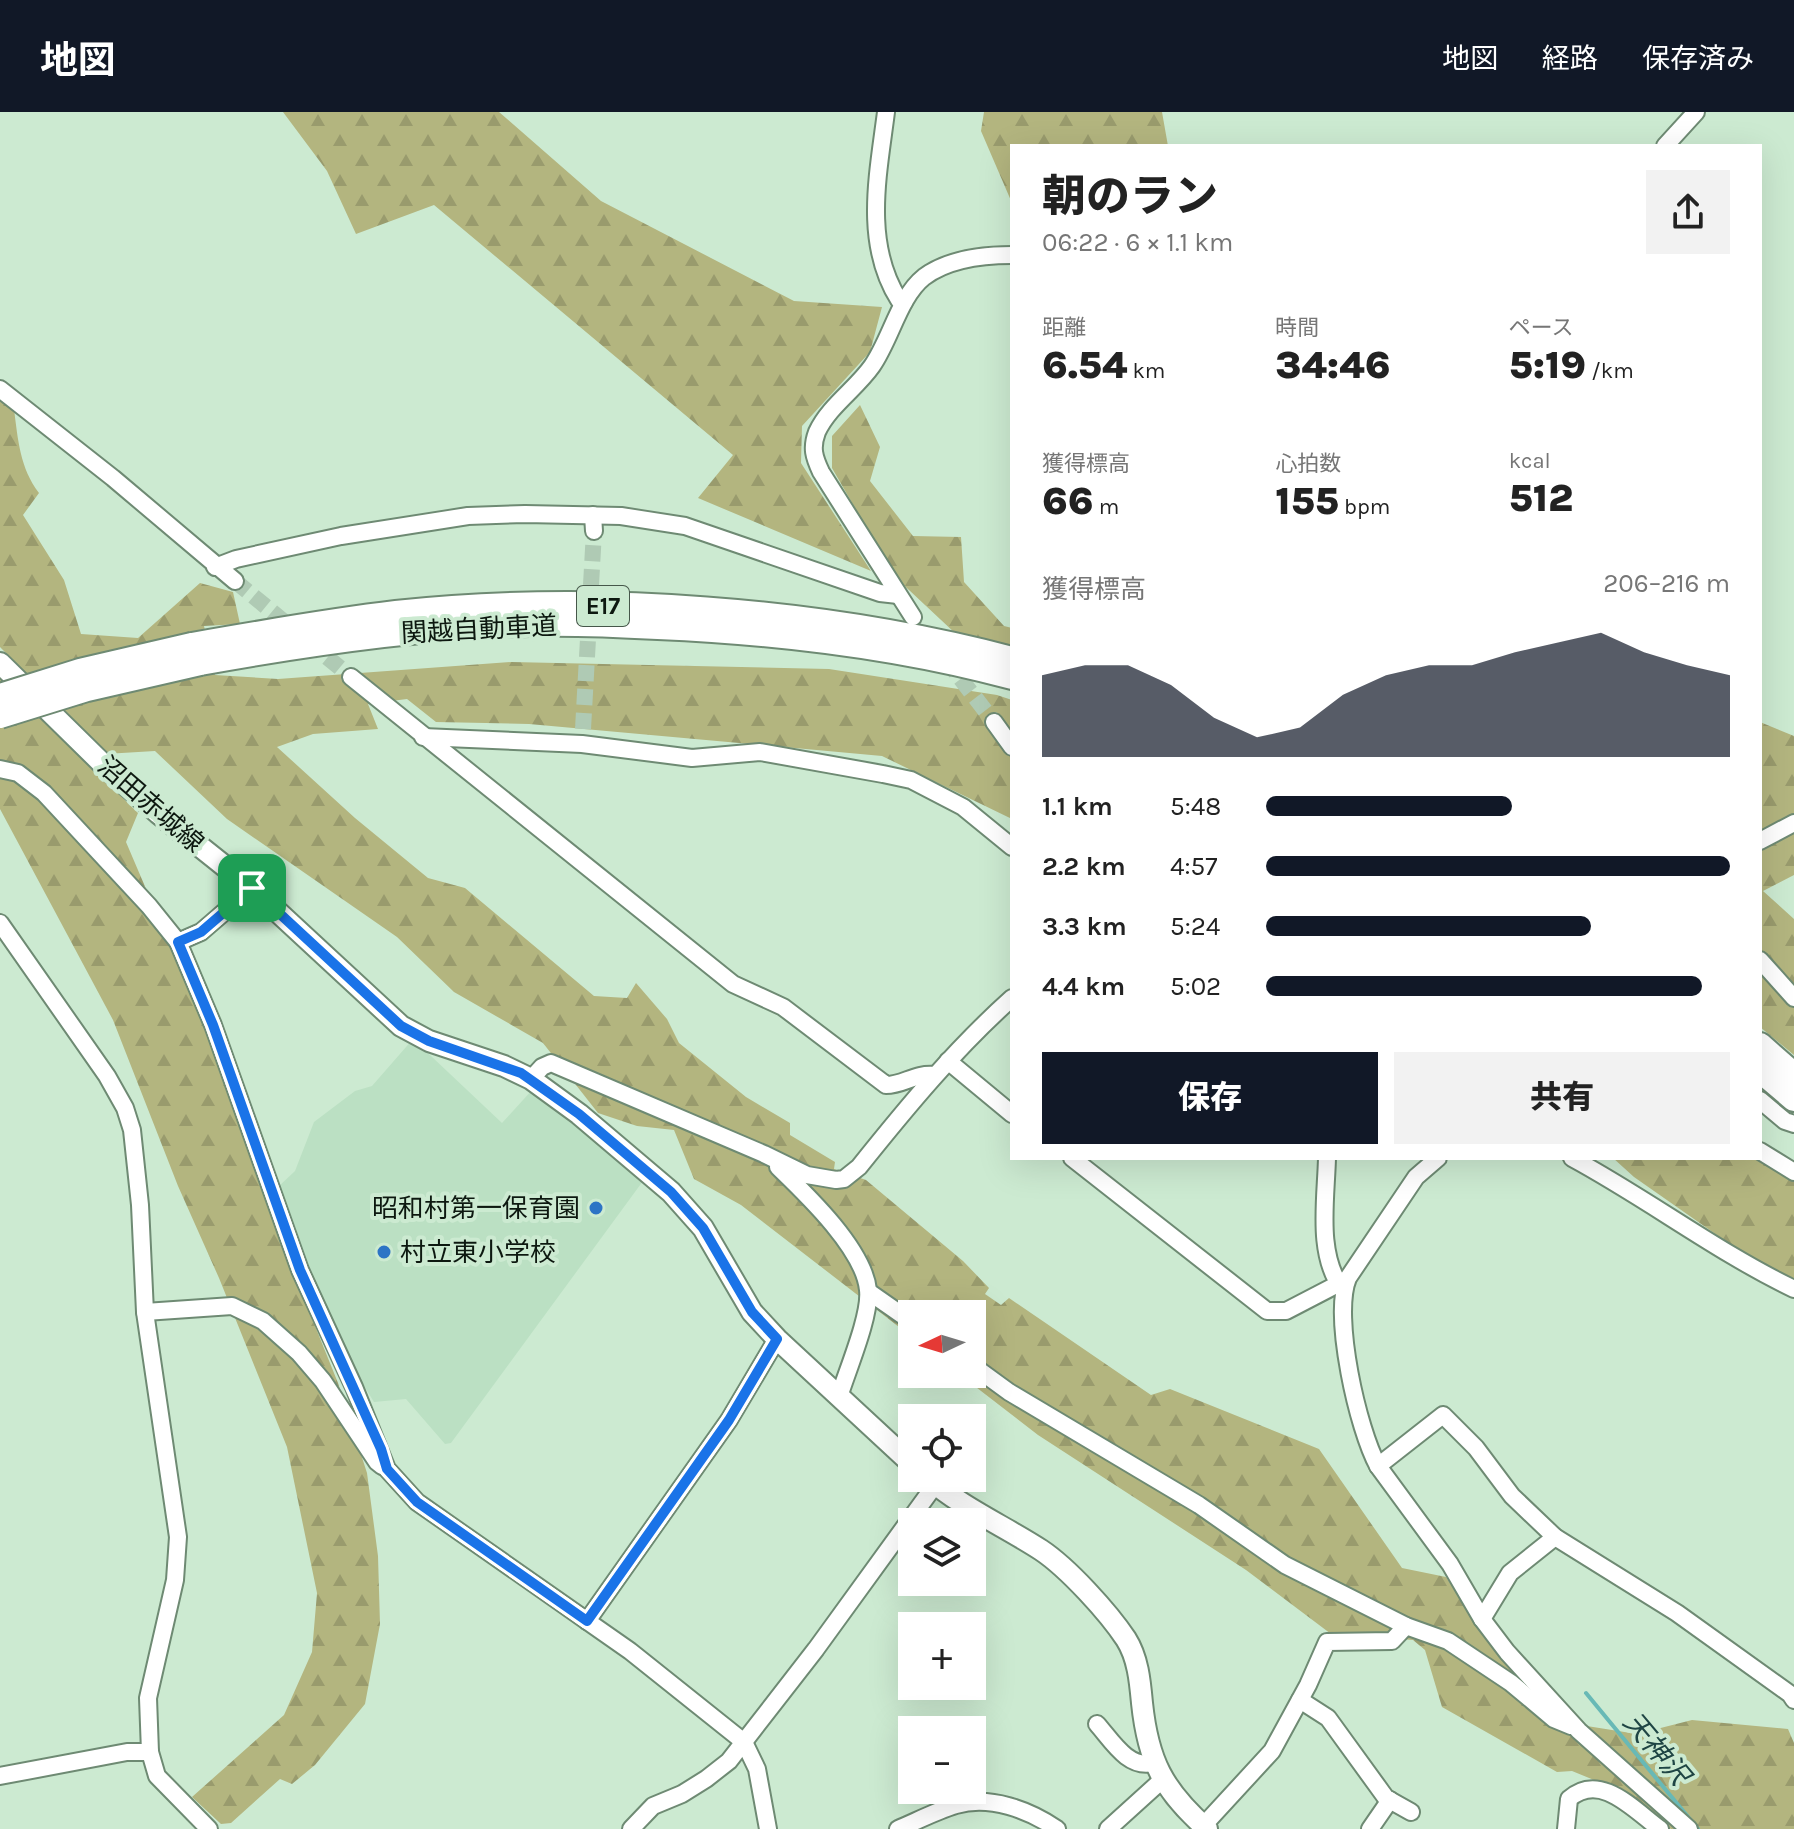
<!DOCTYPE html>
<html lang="ja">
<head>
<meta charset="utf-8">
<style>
  :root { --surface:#fff; --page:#f2f2f2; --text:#222; --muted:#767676; --accent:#111827 }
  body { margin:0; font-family:Karla,"Noto Sans JP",sans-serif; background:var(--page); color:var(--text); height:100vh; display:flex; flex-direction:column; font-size:30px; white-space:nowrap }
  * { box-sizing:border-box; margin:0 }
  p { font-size:26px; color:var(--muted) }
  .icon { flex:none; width:44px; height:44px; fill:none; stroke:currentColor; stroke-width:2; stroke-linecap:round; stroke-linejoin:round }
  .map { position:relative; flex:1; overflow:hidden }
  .sheet { position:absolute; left:1010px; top:32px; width:752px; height:1016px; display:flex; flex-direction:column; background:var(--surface); border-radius:0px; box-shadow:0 8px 32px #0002 }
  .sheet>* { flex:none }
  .needle { width:52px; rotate:266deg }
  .controls { position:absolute; left:898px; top:1188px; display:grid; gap:16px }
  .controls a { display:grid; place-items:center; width:88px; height:88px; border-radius:0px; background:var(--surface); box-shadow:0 8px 32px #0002; font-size:40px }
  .pin { position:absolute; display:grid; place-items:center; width:68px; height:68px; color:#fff; margin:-34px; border-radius:16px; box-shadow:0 4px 12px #0006 }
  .round { display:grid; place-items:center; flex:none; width:84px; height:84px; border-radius:0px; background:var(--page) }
  .overview { display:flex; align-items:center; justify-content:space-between; height:136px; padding:0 32px }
  h1 { font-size:44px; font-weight:800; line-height:60px }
  .figures { display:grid; grid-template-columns:repeat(3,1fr); gap:12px; height:136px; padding:8px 32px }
  .figures div { display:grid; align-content:center }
  .figures b { font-size:40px; font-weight:800 }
  .figures small { font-size:22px; font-weight:400 }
  .figures p { font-size:22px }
  .chart { height:224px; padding:16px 32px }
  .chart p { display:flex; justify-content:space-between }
  .chart svg { width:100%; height:144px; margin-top:8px; fill:var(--accent); opacity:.7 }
  .cta { display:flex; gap:16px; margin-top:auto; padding:16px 32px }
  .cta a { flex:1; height:92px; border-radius:0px; background:var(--accent); color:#fff; font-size:32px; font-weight:800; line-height:92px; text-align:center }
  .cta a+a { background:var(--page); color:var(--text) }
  ul { padding:0 32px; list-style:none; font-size:26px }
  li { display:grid; grid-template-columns:128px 96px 1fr; align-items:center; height:60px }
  li i { height:20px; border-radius:10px; background:var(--accent) }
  header { display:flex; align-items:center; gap:48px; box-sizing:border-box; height:112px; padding:0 40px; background:var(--accent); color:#fff }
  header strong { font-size:38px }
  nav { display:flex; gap:44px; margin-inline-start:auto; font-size:28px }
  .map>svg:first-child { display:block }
  .built { fill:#bbe0c3 }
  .forest { fill:url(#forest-firs) }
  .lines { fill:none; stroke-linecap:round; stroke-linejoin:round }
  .stream { stroke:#68b9b6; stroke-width:4 }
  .minor-tunnel { stroke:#afcab4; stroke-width:16; stroke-dasharray:16 8; stroke-linecap:butt }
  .minor-casing { stroke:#6e8a73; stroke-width:20 }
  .major-casing { stroke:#6e8a73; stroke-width:24 }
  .highway-casing { stroke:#6e8a73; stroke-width:28 }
  .minor { stroke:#fff; stroke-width:16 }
  .major { stroke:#fff; stroke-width:20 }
  .highway { stroke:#fff; stroke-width:24 }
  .highway-bridge-casing { stroke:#6e8a73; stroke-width:28; stroke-linecap:butt }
  .highway-bridge { stroke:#fff; stroke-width:24 }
  .route-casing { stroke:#fff; stroke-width:16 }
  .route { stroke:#1a73e8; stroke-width:10 }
  .poi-dot { fill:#2d74c5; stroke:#ccead1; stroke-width:3 }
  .labels { text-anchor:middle; stroke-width:8; stroke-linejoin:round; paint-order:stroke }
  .shield { fill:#ccead1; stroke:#46574a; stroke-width:2 }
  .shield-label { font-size:24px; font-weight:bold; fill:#0d1810 }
  .street-label { font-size:26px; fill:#0d1810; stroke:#ccead1 }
  .poi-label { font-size:26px; fill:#0d1810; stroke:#ccead1; text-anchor:end }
  .water-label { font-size:28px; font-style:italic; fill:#1f4544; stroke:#ccead1 }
</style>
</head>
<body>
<header>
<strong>地図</strong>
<nav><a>地図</a><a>経路</a><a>保存済み</a></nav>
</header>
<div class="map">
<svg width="1794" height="1717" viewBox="0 0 1794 1717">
  <defs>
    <pattern id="forest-firs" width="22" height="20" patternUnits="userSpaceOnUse" patternTransform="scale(2)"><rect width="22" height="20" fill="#b3b57f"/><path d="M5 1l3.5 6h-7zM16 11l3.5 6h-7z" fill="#999b6d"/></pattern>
  </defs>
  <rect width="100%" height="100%" fill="#ccead1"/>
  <polygon class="built" points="413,927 502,1011 533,977 548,987 643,1069 451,1331 445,1332 406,1287 374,1290 348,1248 312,1173 278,1075 295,1059 314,1010 355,979 372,974"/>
  <g class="forest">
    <polygon points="283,0 499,0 601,89 794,189 882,195 870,240 802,314 801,351 871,459 698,386 733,343 434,93 356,122 327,59"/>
    <polygon points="984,0 1162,0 1168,34 1012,34 1012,91 981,19"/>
    <path d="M0,289L14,297C18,328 20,356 39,381L23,403L64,468L81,522L138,526L200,471L233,480L240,512L204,514L215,563L278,567L511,550L829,557L997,583L1012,588V707L882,644L529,612L436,610L407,587L368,592L378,617L313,622L277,635L355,706L428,766L465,776L594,884L627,886L636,871L667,907L679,931L746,985L790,1011V1023L835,1050L834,1057L866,1068L963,1149L989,1176L985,1182L1001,1193L1009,1186L1151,1283L1170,1277L1319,1337L1402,1456L1446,1465L1497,1541L1568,1611L1637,1622L1692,1608L1788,1617L1794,1631V1717H1671L1616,1677L1572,1659L1557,1660L1442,1595L1425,1538L1413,1528L1377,1525L1343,1531L1246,1458L1038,1323L959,1262H972V1202H912V1225L741,1093L694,1067L674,1018L637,1014L598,1001L543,931L454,880L397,825L227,707L155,639L105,642L0,535Z"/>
    <polygon points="860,293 880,335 870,369 913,424 961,425 964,470 1004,514 1012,516 1012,534 956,522 894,464 832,356 832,324"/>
    <polygon points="0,564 138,701 126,730 199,901 272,1107 338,1271 367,1361 378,1444 380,1512 365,1592 315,1653 292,1672 280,1667 231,1711 221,1712 192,1685 284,1603 312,1540 317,1481 287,1335 219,1166 178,1074 113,908 0,697"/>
    <polygon points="1760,610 1794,624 1794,763 1763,779 1794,807 1794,943 1760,915"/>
    <polygon points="1760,1028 1794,1053 1794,1177 1634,1065 1613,1046 1760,1046"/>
  </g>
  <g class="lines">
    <polyline class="stream" points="1586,1581 1698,1717"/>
    <g class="minor-tunnel">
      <polyline points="235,469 351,565"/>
      <polyline points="946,548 994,610"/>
      <polyline points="583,617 594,419"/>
    </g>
    <defs>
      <g id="minor">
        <path d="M886,0C878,63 863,131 899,188L904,190"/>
        <polyline points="1665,34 1696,0"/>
        <polyline points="0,277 113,366 235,469"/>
        <polyline points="593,403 594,419"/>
        <polyline points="215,455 236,447 341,424 468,404 525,402 621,404 685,414 880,481 898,483"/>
        <path d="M913,505L821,360C814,345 811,336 817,320C829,294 856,277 872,254C891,227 899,185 924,165C948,147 983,143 1012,143"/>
        <path d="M351,565L733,872L783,895L886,973C904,973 914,961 935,963"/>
        <polyline points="994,610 1012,635"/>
        <polyline points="423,625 582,632 692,646 760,640 883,662 911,668 963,695 1012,735"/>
        <polyline points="0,657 18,661 44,681 149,794 178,830 213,913 300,1158 354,1275 387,1357 417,1390 630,1539 744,1630 757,1657 768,1717"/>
        <polyline points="1760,729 1794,711"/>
        <polyline points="0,811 107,964 125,996 132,1018 140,1093 145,1200 178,1425 175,1468 148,1586 150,1640 157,1664 209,1717"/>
        <polyline points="178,830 201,820 252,776"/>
        <polyline points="1760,848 1794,886"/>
        <polyline points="948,949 1012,1002"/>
        <path d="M531,967L542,955L551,951L764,1042L807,1063L836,1068L844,1067L859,1055C907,995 955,937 1012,886"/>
        <polyline points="1760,988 1785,1009 1794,1012"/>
        <polyline points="1760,1039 1794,1060"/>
        <polyline points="1072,1046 1267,1199 1286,1199 1338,1172"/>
        <path d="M1327,1046C1326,1088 1316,1143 1343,1178"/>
        <path d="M1438,1046L1416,1065L1348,1166C1332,1204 1358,1318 1378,1354L1450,1452L1482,1507L1507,1540L1579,1619L1689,1717"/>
        <path d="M1572,1046C1648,1087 1717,1140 1794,1177"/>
        <path d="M778,1055C806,1082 864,1137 868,1178C871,1203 847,1259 839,1285"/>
        <polyline points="869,1180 912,1210"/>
        <polyline points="145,1200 232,1194 263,1209 299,1241 323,1269 377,1350 382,1354"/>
        <polyline points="972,1253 1009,1280 1199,1393 1285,1453 1406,1514 1448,1529 1511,1571 1554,1607 1571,1614"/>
        <polyline points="1378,1354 1443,1303 1476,1336 1512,1384 1555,1425 1677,1501 1790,1582 1794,1588"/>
        <polyline points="1482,1507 1510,1461 1555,1425"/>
        <polyline points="587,1509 729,1308 777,1227"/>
        <polyline points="1300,1588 1328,1606 1386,1686 1411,1700"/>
        <path d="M1097,1612C1112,1629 1128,1657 1153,1651"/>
        <polyline points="0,1664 127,1640 150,1640"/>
        <polyline points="1203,1714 1272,1639 1308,1573 1327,1530 1392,1529 1406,1514"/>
        <polyline points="631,1717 653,1694 682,1682 706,1667 729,1649 816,1537 935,1373"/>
        <path d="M898,1717C917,1709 936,1699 956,1693C990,1683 1029,1698 1057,1717"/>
        <polyline points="1108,1717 1162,1668"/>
        <polyline points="1370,1717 1390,1688"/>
        <path d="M1566,1717L1569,1687C1600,1659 1634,1698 1660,1717"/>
      </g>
      <g id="major">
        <polyline points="0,551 110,659 158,701 252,776 401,914 429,929 504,954 531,967 579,1002 671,1080 703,1116 752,1200 777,1227 912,1352"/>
        <path d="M928,1366C961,1395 1004,1414 1041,1438C1068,1456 1108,1500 1126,1527C1138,1546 1140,1569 1142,1591C1148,1649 1163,1678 1207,1717"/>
      </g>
      <g id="highway">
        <path d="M192,533C260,521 328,509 396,501C591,480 823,497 1012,547"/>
        <path d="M200,551C299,533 399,518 500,513C553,510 606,512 658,515C777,520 897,534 1012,565"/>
        <polyline points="1760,933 1794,963"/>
        <polyline points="1760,958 1794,987"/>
      </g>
    </defs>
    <use href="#minor" class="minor-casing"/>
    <use href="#major" class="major-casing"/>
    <use href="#highway" class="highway-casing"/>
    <use href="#minor" class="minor"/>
    <use href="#major" class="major"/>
    <use href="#highway" class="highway"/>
    <defs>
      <g id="highway-bridge">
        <polyline points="0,584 80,559 192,533"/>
        <polyline points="0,604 87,577 200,551"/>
      </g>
    </defs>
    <use href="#highway-bridge" class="highway-bridge-casing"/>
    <use href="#highway-bridge" class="highway-bridge"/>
  </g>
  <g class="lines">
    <defs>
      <polygon id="route" points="252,776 401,914 429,929 521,961 579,1002 671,1080 703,1116 752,1200 777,1227 729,1308 587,1509 417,1390 387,1357 381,1337 300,1158 213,913 178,830 201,820"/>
    </defs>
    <use href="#route" class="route-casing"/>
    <use href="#route" class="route"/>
  </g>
  <g class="poi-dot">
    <circle cx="596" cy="1096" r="8"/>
    <circle cx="384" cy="1140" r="8"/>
  </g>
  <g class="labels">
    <rect class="shield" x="577" y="474" width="52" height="40" rx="6"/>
    <g class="shield-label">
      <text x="603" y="502">E17</text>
    </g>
    <g class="street-label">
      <text transform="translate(479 517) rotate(-3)" y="9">関越自動車道</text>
      <text transform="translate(151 692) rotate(41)" y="9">沼田赤城線</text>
    </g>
    <g class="poi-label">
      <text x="580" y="1105">昭和村第一保育園</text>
      <text x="400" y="1149" text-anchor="start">村立東小学校</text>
    </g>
    <g class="water-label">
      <text transform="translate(1657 1636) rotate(50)" y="10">天神沢</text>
    </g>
  </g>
</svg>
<div class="controls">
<a><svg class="needle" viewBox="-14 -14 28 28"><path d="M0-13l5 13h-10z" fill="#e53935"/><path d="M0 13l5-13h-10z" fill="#767676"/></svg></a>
<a><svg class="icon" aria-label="locate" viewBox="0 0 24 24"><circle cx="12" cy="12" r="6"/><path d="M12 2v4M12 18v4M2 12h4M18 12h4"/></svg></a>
<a><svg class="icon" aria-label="layers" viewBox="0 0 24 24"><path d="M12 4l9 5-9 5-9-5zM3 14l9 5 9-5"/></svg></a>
<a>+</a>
<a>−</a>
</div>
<div class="pin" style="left:252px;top:776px;background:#1e9e55"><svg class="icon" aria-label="arrive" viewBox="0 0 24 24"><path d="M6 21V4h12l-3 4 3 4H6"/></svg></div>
<section class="sheet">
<div class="overview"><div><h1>朝のラン</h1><p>06:22 · 6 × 1.1 km</p></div><a class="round"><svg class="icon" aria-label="share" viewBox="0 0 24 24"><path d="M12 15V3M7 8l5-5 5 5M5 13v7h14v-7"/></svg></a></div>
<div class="figures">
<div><p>距離</p><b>6.54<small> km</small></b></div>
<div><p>時間</p><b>34:46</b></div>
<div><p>ペース</p><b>5:19<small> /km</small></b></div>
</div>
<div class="figures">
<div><p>獲得標高</p><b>66<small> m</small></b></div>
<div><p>心拍数</p><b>155<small> bpm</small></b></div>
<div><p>kcal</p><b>512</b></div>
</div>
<div class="chart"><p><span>獲得標高</span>206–216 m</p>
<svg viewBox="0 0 160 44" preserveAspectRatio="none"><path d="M0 44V19L10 16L20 16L30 22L40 32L50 38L60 35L70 25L80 19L90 16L100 16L110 12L120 9L130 6L140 12L150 16L160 19V44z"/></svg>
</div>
<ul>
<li><b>1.1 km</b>5:48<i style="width:53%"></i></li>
<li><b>2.2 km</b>4:57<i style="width:100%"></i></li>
<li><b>3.3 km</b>5:24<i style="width:70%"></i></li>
<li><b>4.4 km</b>5:02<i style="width:94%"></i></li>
</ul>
<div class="cta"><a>保存</a><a>共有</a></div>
</section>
</div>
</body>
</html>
